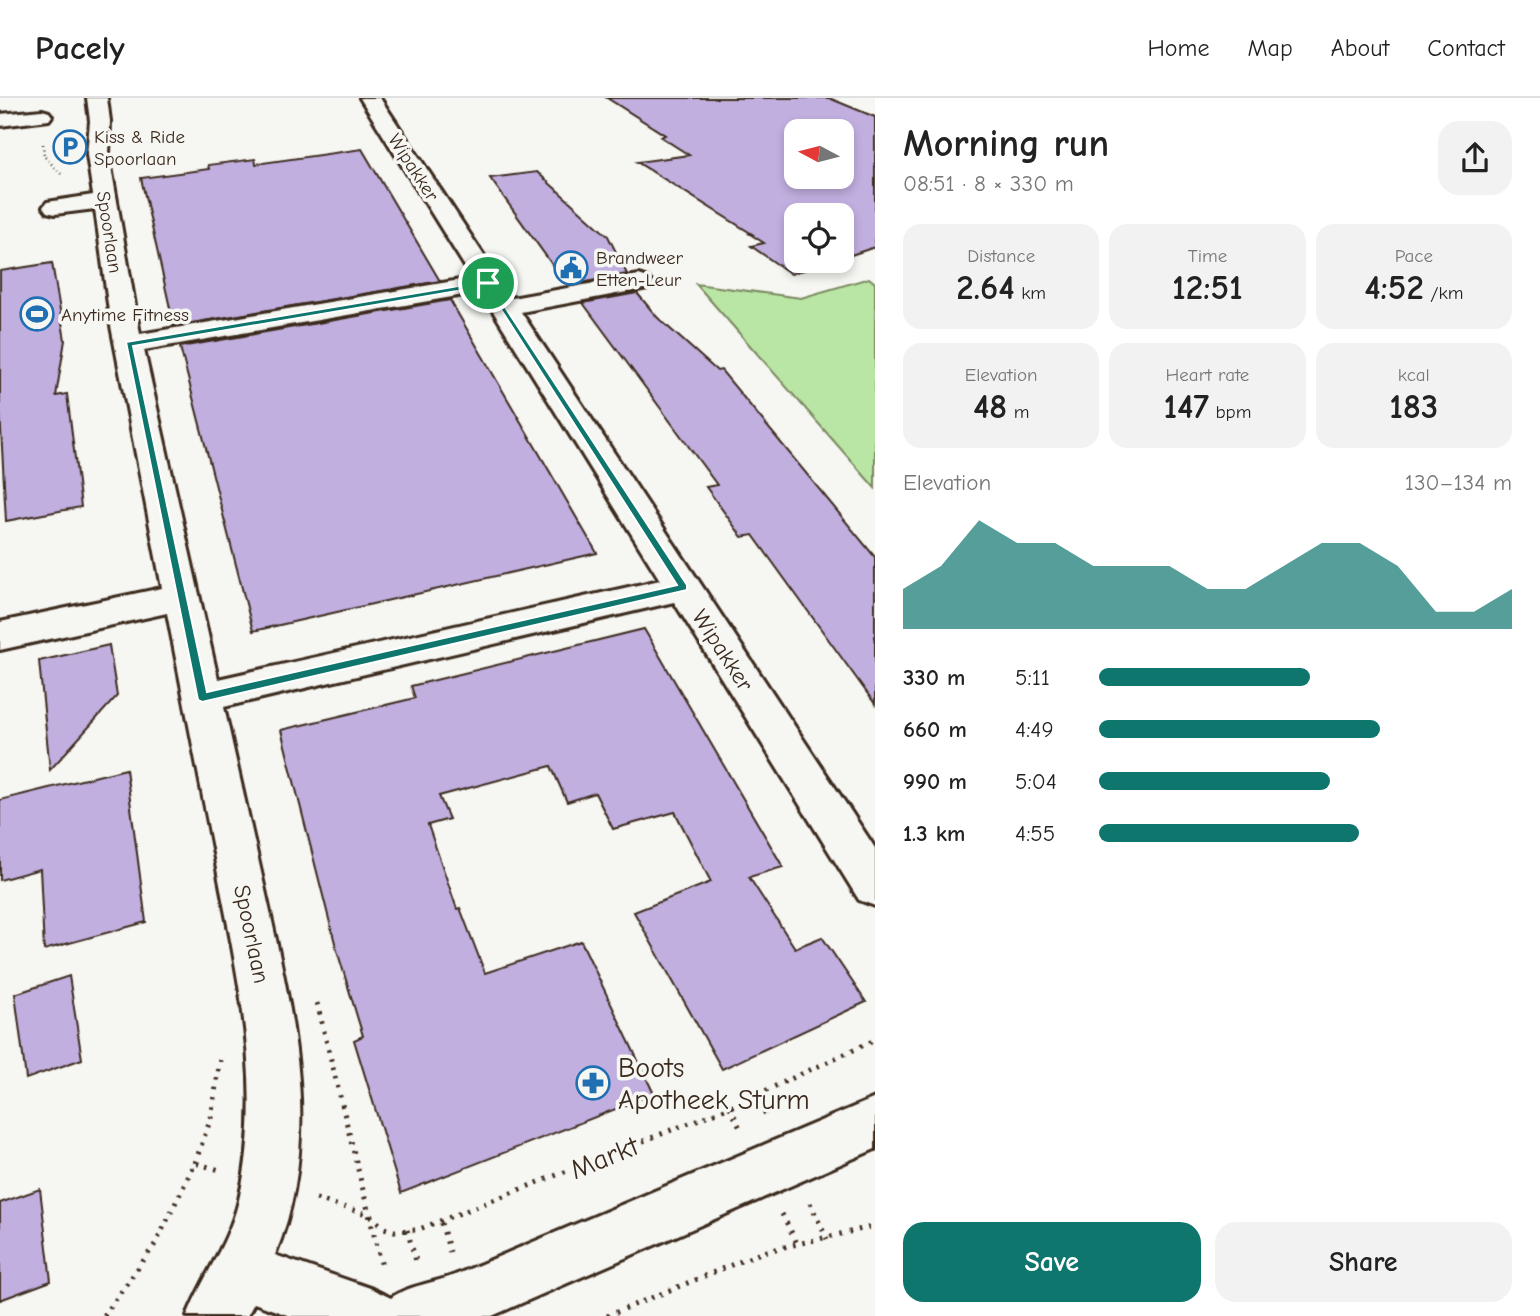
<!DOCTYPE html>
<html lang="en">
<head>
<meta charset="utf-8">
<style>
  :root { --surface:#fff; --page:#f2f2f2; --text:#222; --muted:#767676; --line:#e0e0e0; --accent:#0f766e }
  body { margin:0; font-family:"Comic Neue",sans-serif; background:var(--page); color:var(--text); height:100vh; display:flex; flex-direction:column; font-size:26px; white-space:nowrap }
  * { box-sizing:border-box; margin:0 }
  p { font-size:23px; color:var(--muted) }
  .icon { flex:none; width:38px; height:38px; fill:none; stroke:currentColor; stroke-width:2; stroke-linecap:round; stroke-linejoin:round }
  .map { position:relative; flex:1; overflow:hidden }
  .drawer { display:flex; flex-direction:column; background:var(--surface); width:665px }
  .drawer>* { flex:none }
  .needle { width:46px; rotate:277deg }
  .fabs { position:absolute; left:784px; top:21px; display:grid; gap:14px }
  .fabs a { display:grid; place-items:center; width:70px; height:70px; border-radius:14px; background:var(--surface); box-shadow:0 4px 10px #0003; font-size:35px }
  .pin { position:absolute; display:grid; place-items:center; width:60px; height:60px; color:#fff; margin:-30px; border:4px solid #fff; border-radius:50%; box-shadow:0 2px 7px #0007 }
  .round { display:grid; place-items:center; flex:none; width:74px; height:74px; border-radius:21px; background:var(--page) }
  .head { display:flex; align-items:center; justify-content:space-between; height:119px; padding:0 28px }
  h1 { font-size:38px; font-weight:600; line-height:52px }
  .metrics { display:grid; grid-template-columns:repeat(3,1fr); gap:10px; height:119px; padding:7px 28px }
  .metrics div { display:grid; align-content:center; border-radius:18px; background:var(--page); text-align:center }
  .metrics b { font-size:35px; font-weight:600 }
  .metrics small { font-size:19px; font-weight:400 }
  .metrics p { font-size:19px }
  .chart { height:196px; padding:14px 28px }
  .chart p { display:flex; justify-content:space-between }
  .chart svg { width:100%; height:126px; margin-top:7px; fill:var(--accent); opacity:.7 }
  .button { display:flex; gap:14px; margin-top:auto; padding:14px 28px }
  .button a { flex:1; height:80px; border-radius:21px; background:var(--accent); color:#fff; font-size:28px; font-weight:600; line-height:80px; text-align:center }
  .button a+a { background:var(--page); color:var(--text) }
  ul { padding:0 28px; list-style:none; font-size:23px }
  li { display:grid; grid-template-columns:112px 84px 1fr; align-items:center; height:52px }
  li i { height:18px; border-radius:9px; background:var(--accent) }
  header { display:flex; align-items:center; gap:42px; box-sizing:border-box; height:98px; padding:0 35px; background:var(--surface); border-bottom:2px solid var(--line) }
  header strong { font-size:33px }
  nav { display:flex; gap:38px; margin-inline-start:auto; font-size:24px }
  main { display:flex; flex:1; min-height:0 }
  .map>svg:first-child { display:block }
  .green { fill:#b9e6a4; stroke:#7a8861; stroke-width:2 }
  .building { fill:#c1afe0; stroke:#3b2a1e; stroke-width:2; fill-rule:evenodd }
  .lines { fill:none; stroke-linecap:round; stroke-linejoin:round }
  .minor-casing { stroke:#3b2a1e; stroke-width:6 }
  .path-far1 { stroke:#3b2a1e; stroke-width:2.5; stroke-dasharray:1 3.5; stroke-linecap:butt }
  .path { stroke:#3b2a1e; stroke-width:5; stroke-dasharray:2.5 7; stroke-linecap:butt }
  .minor { fill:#f6f6f2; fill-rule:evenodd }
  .route { fill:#0f766e; stroke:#fff; stroke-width:2; fill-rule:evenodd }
  .labels { text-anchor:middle; stroke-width:7; stroke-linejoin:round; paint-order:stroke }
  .far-poi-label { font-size:19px; fill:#3b2a1e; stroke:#f6f6f2; text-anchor:start }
  .far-street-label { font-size:19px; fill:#3b2a1e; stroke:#f6f6f2 }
  .street-label { font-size:23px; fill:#3b2a1e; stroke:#f6f6f2 }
  .near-poi-label { font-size:28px; fill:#3b2a1e; stroke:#f6f6f2; text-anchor:start }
  .near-street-label { font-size:28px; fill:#3b2a1e; stroke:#f6f6f2 }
</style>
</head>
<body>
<header>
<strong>Pacely</strong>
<nav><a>Home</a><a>Map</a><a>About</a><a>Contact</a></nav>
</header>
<main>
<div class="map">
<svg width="875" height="1218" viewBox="0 0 875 1218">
  <rect width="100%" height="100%" fill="#f6f6f2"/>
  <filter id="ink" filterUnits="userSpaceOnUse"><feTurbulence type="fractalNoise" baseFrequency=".0143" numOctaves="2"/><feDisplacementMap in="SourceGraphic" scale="14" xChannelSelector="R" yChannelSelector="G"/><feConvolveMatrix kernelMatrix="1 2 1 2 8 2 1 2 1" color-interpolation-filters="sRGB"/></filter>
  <g filter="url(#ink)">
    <polygon class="green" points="869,180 875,185 875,390 696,186 801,200"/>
    <g class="building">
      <path d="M607,0H829L875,19V149L842,160V117H796V163H833L791,176L751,148L764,145L750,136H752L637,64L689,57L661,39L665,37ZM796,33H842V79H796Z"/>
      <polygon points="362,51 440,183 174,228 141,80 209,71 208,67 255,61 256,66"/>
      <polygon points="537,74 608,138 627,176 571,187 565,178 561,179 490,80"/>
      <polygon points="52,165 65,242 56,298 67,296 81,409 6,423 0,313 0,173"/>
      <polygon points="637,195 657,219 717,273 721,272 875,459 875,606 753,437 742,439 706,389 717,387 583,205"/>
      <polygon points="450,202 597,455 253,533 180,249"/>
      <polygon points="644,531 783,769 749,779 795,850 822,839 866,904 722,971 634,814 711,784 675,714 613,731 595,695 567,704 551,668 439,698 449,721 428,727 457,811 460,810 485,875 581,843 654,996 401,1095 354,942 363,938 336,849 281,632 415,600 411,588"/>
      <polygon points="109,547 117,598 50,672 39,563"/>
      <polygon points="126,671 146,824 44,852 40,771 0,782 0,702"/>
      <polygon points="69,878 82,961 26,981 15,896"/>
      <polygon points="40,1091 51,1183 0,1202 0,1105"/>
    </g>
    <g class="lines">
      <defs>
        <g id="minor">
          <path d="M87,0H107L110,23L109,57L140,236L472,180L360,0H380L512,200L639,177L648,180L652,185L648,190L521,214L875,750V808L859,802L674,504L224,609C238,673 253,737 267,801C293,917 323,1042 275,1157L370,1190L391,1200C404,1189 437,1184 455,1177L875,1000V1051L492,1218H290L254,1205L247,1218H187C203,1178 229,1145 239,1102C265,991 238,880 217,771C200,686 184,600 167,515L0,552V524L162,490L111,228L95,111L55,116L47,114L43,109L47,104L93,97L87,57L90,23ZM481,194L660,482L218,581L144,252Z"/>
          <polygon points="42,12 49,14 52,18 49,22 0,28 0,16"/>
        </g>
      </defs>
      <use href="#minor" class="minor-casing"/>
      <polyline class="path-far1" points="43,46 44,58 61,76"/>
      <g class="path">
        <polyline points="317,905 382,1169"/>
        <polyline points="756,997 767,1019"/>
        <polyline points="730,1009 740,1030"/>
        <polyline points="195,1065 211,1020 220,962"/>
        <polyline points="316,1101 370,1117 384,1130 394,1133 417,1132 730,1009 875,942"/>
        <polyline points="810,1105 827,1141"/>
        <polyline points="782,1116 798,1147"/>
        <polyline points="441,1125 450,1154"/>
        <polyline points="407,1132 416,1163"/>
        <polyline points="104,1218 156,1145 195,1065 220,1072"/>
        <polyline points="607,1218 763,1154 875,1128"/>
      </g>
      <use href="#minor" class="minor"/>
    </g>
  </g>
  <path class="route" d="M488,183L687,487V492L202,604L198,602L126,244ZM486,188L677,487L207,594L133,248Z"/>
  <defs>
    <symbol id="parking-ring" viewBox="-11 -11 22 22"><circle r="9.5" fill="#f6f6f2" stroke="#1f6fb2" stroke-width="1.5"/><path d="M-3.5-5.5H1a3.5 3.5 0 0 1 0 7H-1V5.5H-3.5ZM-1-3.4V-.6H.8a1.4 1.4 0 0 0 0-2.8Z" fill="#1f6fb2"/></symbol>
    <symbol id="civic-ring" viewBox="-11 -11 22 22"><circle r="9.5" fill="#f6f6f2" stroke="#1f6fb2" stroke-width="1.5"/><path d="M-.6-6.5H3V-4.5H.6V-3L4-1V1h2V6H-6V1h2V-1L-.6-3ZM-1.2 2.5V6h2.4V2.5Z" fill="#1f6fb2"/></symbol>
    <symbol id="stadium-ring" viewBox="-11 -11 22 22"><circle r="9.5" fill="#f6f6f2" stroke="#1f6fb2" stroke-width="1.5"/><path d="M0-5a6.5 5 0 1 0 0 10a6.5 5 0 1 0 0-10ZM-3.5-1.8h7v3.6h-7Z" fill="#1f6fb2"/></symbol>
    <symbol id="pharmacy-ring" viewBox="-11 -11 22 22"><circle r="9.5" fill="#f6f6f2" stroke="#1f6fb2" stroke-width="1.5"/><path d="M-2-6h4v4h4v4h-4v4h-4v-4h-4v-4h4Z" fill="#1f6fb2"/></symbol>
  </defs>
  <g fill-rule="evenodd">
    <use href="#parking-ring" x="51" y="30" width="38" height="38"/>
    <use href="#civic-ring" x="552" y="151" width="38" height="38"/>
    <use href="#stadium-ring" x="18" y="197" width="38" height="38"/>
    <use href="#pharmacy-ring" x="574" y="966" width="38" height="38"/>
  </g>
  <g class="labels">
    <g class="far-poi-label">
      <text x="94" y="45">Kiss &amp; Ride<tspan x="94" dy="22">Spoorlaan</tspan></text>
      <text x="596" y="166">Brandweer<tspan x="596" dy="22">Etten-Leur</tspan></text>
      <text x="61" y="223">Anytime Fitness</text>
    </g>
    <g class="far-street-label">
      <text transform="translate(414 69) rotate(57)" y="7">Wipakker</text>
      <text transform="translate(110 134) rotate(81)" y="7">Spoorlaan</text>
    </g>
    <g class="street-label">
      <text transform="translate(723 552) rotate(57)" y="8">Wipakker</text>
      <text transform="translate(252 836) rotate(78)" y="8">Spoorlaan</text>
    </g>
    <g class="near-poi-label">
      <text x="618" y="979">Boots<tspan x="618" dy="32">Apotheek Sturm</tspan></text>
    </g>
    <g class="near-street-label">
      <text transform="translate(604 1059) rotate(-22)" y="10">Markt</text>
    </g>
  </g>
</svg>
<div class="fabs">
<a><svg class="needle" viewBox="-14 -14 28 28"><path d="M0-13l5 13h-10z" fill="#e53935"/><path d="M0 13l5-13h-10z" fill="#767676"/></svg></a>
<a><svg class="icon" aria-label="locate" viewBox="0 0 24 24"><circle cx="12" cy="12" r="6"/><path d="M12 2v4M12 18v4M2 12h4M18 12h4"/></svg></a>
</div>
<div class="pin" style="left:488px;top:185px;background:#1e9e55"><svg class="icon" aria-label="arrive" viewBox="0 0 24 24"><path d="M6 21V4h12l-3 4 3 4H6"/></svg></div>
</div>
<section class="drawer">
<div class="head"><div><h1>Morning run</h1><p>08:51 · 8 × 330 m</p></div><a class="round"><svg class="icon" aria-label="share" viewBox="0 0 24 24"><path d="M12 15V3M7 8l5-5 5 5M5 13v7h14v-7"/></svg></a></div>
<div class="metrics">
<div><p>Distance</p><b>2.64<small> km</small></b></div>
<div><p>Time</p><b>12:51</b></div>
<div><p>Pace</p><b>4:52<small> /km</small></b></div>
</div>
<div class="metrics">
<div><p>Elevation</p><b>48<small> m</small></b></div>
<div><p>Heart rate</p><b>147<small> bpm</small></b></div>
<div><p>kcal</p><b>183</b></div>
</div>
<div class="chart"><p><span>Elevation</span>130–134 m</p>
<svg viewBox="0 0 160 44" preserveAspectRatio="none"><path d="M0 44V30L10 22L20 6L30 14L40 14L50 22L60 22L70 22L80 30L90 30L100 22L110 14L120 14L130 22L140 38L150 38L160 30V44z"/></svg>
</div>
<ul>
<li><b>330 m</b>5:11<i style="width:51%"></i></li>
<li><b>660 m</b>4:49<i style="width:68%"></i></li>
<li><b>990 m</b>5:04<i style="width:56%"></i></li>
<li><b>1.3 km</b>4:55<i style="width:63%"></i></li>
</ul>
<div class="button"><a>Save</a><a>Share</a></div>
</section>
</main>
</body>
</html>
